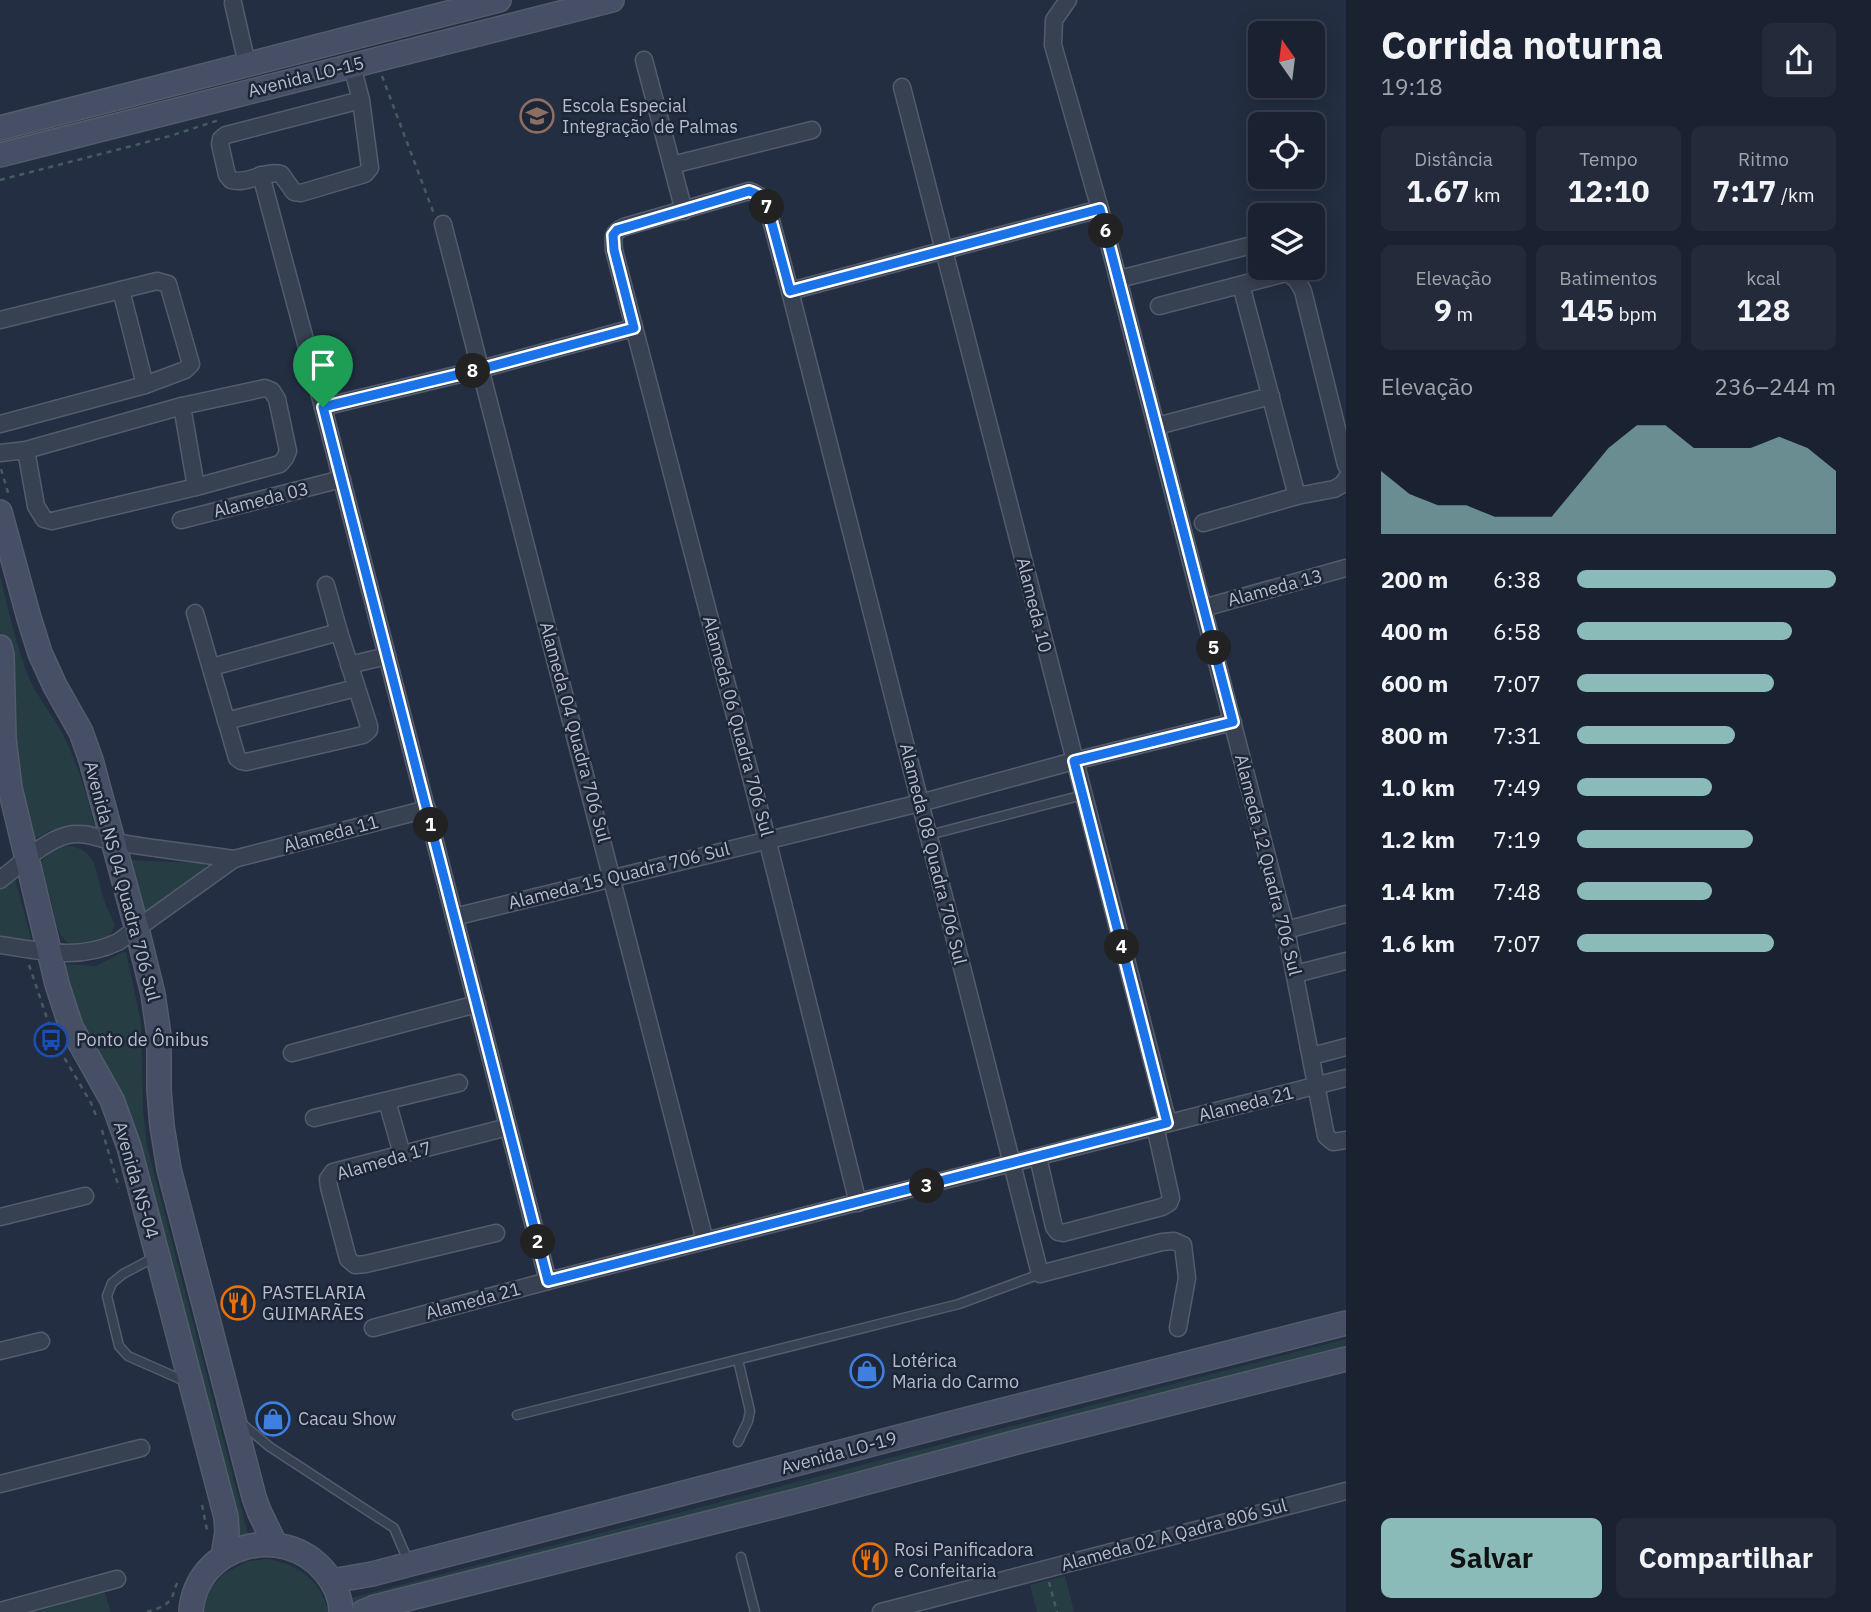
<!DOCTYPE html>
<html lang="pt">
<head>
<meta charset="utf-8">
<style>
  :root { --surface:#1a2232; --page:#232a3a; --text:#f1f3f6; --muted:#9fa4ac; --line:#383f4d; --accent:#8bbbb9 }
  body { margin:0; font-family:"IBM Plex Sans",sans-serif; background:var(--page); color:var(--text); height:100vh; display:flex; flex-direction:column; font-size:26px; white-space:nowrap }
  * { box-sizing:border-box; margin:0 }
  p { font-size:23px; color:var(--muted) }
  .icon { flex:none; width:38px; height:38px; fill:none; stroke:currentColor; stroke-width:2; stroke-linecap:round; stroke-linejoin:round }
  .map { position:relative; flex:1; overflow:hidden }
  .side { display:flex; flex-direction:column; background:var(--surface); width:525px }
  .side>* { flex:none }
  .needle { width:46px; rotate:346deg }
  .controls { position:absolute; left:1248px; top:21px; display:grid; gap:14px }
  .controls a { display:grid; place-items:center; width:77px; height:77px; border-radius:10px; background:var(--surface); box-shadow:0 4px 18px #0003,0 0 0 2px var(--line); font-size:35px }
  .pin { position:absolute; display:grid; place-items:center; width:60px; height:60px; color:#fff; margin:-72px -30px; border-radius:50% 50% 50% 0; rotate:-45deg; box-shadow:0 0 7px #0007 }
  .pin .icon { rotate:45deg }
  .km { position:absolute; width:35px; height:35px; margin:-18px; border-radius:50%; background:#222; color:#fff; font-size:19px; line-height:35px; text-align:center }
  .round { display:grid; place-items:center; flex:none; width:74px; height:74px; border-radius:10px; background:var(--page) }
  .head { display:flex; align-items:center; justify-content:space-between; height:119px; padding:0 35px }
  h1 { font-size:38px; font-weight:700; line-height:52px }
  .figures { display:grid; grid-template-columns:repeat(3,1fr); gap:10px; height:119px; padding:7px 35px }
  .figures div { display:grid; align-content:center; border-radius:10px; background:var(--page); text-align:center }
  .figures b { font-size:30px; font-weight:700 }
  .figures small { font-size:19px; font-weight:400 }
  .figures p { font-size:19px }
  .chart { height:196px; padding:14px 35px }
  .chart p { display:flex; justify-content:space-between }
  .chart svg { width:100%; height:126px; margin-top:7px; fill:var(--accent); opacity:.7 }
  .button { display:flex; gap:14px; margin-top:auto; padding:14px 35px }
  .button a { flex:1; height:80px; border-radius:10px; background:var(--accent); color:#111; font-size:28px; font-weight:700; line-height:80px; text-align:center }
  .button a+a { background:var(--page); color:var(--text) }
  ul { padding:0 35px; list-style:none; font-size:23px }
  li { display:grid; grid-template-columns:112px 84px 1fr; align-items:center; height:52px }
  li i { height:18px; border-radius:9px; background:var(--accent) }
  main { display:flex; flex:1; min-height:0 }
  .map>svg:first-child { display:block }
  .garden { fill:#263e43 }
  .lines { fill:none; stroke-linecap:round; stroke-linejoin:round }
  .lane-casing { stroke:#535c6c; stroke-width:11 }
  .street-casing { stroke:#535c6c; stroke-width:19 }
  .secondary-casing { stroke:#535c6c; stroke-width:26 }
  .path { stroke:#445b60; stroke-width:2.5; stroke-dasharray:5 5; stroke-linecap:butt }
  .lane { stroke:#384152; stroke-width:8 }
  .street { stroke:#384152; stroke-width:16 }
  .secondary { stroke:#464f65; stroke-width:23 }
  .route-casing { stroke:#fff; stroke-width:14 }
  .route { stroke:#1a73e8; stroke-width:9 }
  .labels { text-anchor:middle; stroke-width:5; stroke-linejoin:round; paint-order:stroke }
  .street-label { font-size:18px; fill:#b5bccc; stroke:#1d2637 }
  .poi-label { font-size:18px; fill:#b5bccc; stroke:#1d2637; text-anchor:start }
</style>
</head>
<body>
<main>
<div class="map">
<svg width="1346" height="1612" viewBox="0 0 1346 1612">
  <rect width="100%" height="100%" fill="#232e42"/>
  <g class="garden">
    <path d="M0,576C9,610 16,647 30,680C38,698 51,713 61,731C77,760 87,796 95,828C84,834 72,826 61,828C49,829 39,837 29,843L14,780L10,674L0,632Z"/>
    <path d="M59,845C99,846 94,869 104,899C106,908 112,916 115,925L108,939L81,949C76,947 70,945 66,941C53,929 54,905 48,890C46,883 38,877 39,870C40,858 50,852 59,845Z"/>
    <polygon points="124,860 204,863 207,868 206,875 139,918"/>
    <polygon points="15,878 33,946 0,944 0,885"/>
    <polygon points="123,952 126,952 141,1022 143,1109 147,1146 249,1538 237,1541 200,1402 80,1033 62,964 96,966"/>
    <polygon points="1346,1339 1346,1351 350,1609 347,1599"/>
    <path d="M268,1559C299,1565 321,1580 328,1612H201L207,1592L223,1574L248,1561Z"/>
    <polygon points="1065,1576 1074,1612 1037,1612 1030,1585"/>
    <polygon points="104,1591 111,1612 35,1612"/>
  </g>
  <g class="lines">
    <defs>
      <g id="lane">
        <polyline points="929,835 1083,795"/>
        <polyline points="155,1257 123,1274 112,1283 107,1296 119,1346 128,1356 187,1382"/>
        <polyline points="517,1415 959,1304 1040,1274"/>
        <polyline points="240,1422 270,1447 394,1528 409,1563"/>
        <polyline points="738,1442 748,1421 750,1411 738,1360"/>
        <polyline points="741,1557 755,1612"/>
      </g>
      <g id="street">
        <polyline points="1068,0 1054,20 1053,45 1100,209 1286,930 1326,1136 1333,1142 1346,1140"/>
        <polyline points="233,3 247,64"/>
        <polyline points="644,60 684,211"/>
        <path d="M352,66L361,100L370,168L365,174L301,193L294,192L281,174C264,170 247,185 231,180L227,175L220,144L221,139L226,135L361,100"/>
        <polyline points="902,87 1168,1123"/>
        <polyline points="672,165 812,130"/>
        <polyline points="261,175 323,407 548,1281"/>
        <polyline points="443,224 705,1241"/>
        <polyline points="1119,279 1260,243"/>
        <polyline points="1241,285 1297,496"/>
        <polyline points="790,291 1100,209"/>
        <path d="M1159,306L1286,273C1296,277 1298,282 1303,291L1346,465"/>
        <polyline points="0,320 157,281 168,284 191,364 185,370 145,385"/>
        <polyline points="182,406 196,487"/>
        <polyline points="323,407 481,369 633,328"/>
        <polyline points="0,424 145,385 121,290"/>
        <polyline points="1157,426 1271,396"/>
        <polyline points="0,453 26,450 182,406 265,388 272,391 277,399 288,451 285,458 280,464 196,487 52,521 44,519 36,506 26,450"/>
        <polyline points="181,520 342,479"/>
        <polyline points="1203,523 1297,496 1334,489 1343,484 1346,479"/>
        <polyline points="1203,608 1346,568"/>
        <polyline points="195,613 237,758 241,761 246,762 363,735 369,730 369,726 339,632 326,585"/>
        <polyline points="349,665 387,656"/>
        <polyline points="212,667 339,632"/>
        <polyline points="226,721 356,688"/>
        <path d="M0,880C18,866 45,840 68,835C84,831 100,839 116,842C155,849 195,853 234,859"/>
        <polyline points="454,917 920,803 1074,761 1233,722"/>
        <polyline points="1286,930 1346,914"/>
        <path d="M0,945C42,951 78,961 118,942L234,859L427,809"/>
        <polyline points="1295,974 1346,961"/>
        <polyline points="292,1053 477,1004"/>
        <polyline points="1312,1056 1346,1047"/>
        <polyline points="387,1101 402,1154"/>
        <polyline points="314,1118 459,1083"/>
        <polyline points="1038,1157 1054,1227 1058,1232 1063,1233 1162,1207 1169,1203 1171,1198 1155,1126"/>
        <path d="M858,1203L767,839L614,250C613,238 612,232 624,227L749,191C760,194 763,199 768,209L790,291L1040,1274L1162,1242L1174,1241L1183,1245L1187,1278L1178,1328"/>
        <polyline points="0,1217 85,1196"/>
        <polyline points="496,1233 366,1264 355,1265 348,1259 329,1187 328,1179 333,1172 508,1127"/>
        <polyline points="373,1328 548,1281 1346,1078"/>
        <polyline points="0,1351 41,1341"/>
        <polyline points="0,1484 141,1448"/>
        <polyline points="0,1611 117,1579"/>
        <polyline points="881,1612 1346,1491"/>
      </g>
      <g id="secondary">
        <polyline points="0,128 499,0"/>
        <polyline points="0,155 612,0"/>
        <polyline points="0,512 29,618 40,653 55,686 81,732 91,760 137,929 153,994 159,1036 159,1090 162,1126 169,1169 254,1497 259,1511 275,1544"/>
        <polyline points="0,647 2,655 4,739 10,788 57,984 71,1027 112,1100 129,1147 226,1517 227,1532 223,1557"/>
        <polyline points="332,1581 372,1574 972,1418 1346,1323"/>
        <path d="M191,1612C195,1545 283,1521 325,1572C334,1583 341,1598 341,1612"/>
        <polyline points="363,1612 375,1607 808,1498 1021,1441 1346,1359"/>
      </g>
    </defs>
    <use href="#lane" class="lane-casing"/>
    <use href="#street" class="street-casing"/>
    <use href="#secondary" class="secondary-casing"/>
    <g class="path">
      <polyline points="382,76 434,214"/>
      <polyline points="0,180 170,136 219,120"/>
      <polyline points="1,469 9,496"/>
      <polyline points="29,965 55,1042 91,1103 97,1118"/>
      <polyline points="102,1130 119,1188"/>
      <polyline points="202,1505 207,1530"/>
      <polyline points="1049,1582 1057,1612"/>
      <path d="M147,1612C156,1609 168,1606 172,1597C175,1590 175,1586 179,1580"/>
    </g>
    <use href="#lane" class="lane"/>
    <use href="#street" class="street"/>
    <use href="#secondary" class="secondary"/>
  </g>
  <g class="lines">
    <defs>
      <path id="route" d="M749,191C760,194 763,199 768,209L790,291L1100,209L1233,722L1074,761L1167,1123L548,1281L323,407L481,369L634,328L614,250L613,235L617,230Z"/>
    </defs>
    <use href="#route" class="route-casing"/>
    <use href="#route" class="route"/>
  </g>
  <defs>
    <symbol id="school-ring" viewBox="-11 -11 22 22"><circle r="9.5" fill="#1d2637" stroke="#8d6e63" stroke-width="1.5"/><path d="M0-5L7-2L0 1L-7-2ZM-4 1L0 2.5L4 1V4Q0 6-4 4Z" fill="#8d6e63"/></symbol>
    <symbol id="bus-ring" viewBox="-11 -11 22 22"><circle r="9.5" fill="#1d2637" stroke="#1a4fb4" stroke-width="1.5"/><path d="M-5-6H5V4H4V6H2V4H-2V6H-4V4H-5ZM-3.5-4V0h7V-4ZM-3.5 1.2v1.5H-2V1.2ZM2 1.2v1.5H3.5V1.2Z" fill="#1a4fb4"/></symbol>
    <symbol id="restaurant-ring" viewBox="-11 -11 22 22"><circle r="9.5" fill="#1d2637" stroke="#e8710a" stroke-width="1.5"/><path d="M-5-6h1v4h1v-4h1v4h1v-4h1v5L-1.5 .5V6h-2V.5L-5-1ZM5-6V6H3V1.5H1.5Q1.5-4 5-6Z" fill="#e8710a"/></symbol>
    <symbol id="shop-ring" viewBox="-11 -11 22 22"><circle r="9.5" fill="#1d2637" stroke="#3f7fe0" stroke-width="1.5"/><path d="M-5-2.5h2.3a2.7 3.5 0 0 1 5.4 0H5L5.5 6h-11ZM-1.5-2.5h3a1.5 2.3 0 0 0-3 0Z" fill="#3f7fe0"/></symbol>
  </defs>
  <g fill-rule="evenodd">
    <use href="#school-ring" x="518" y="97" width="38" height="38"/>
    <use href="#bus-ring" x="32" y="1021" width="38" height="38"/>
    <use href="#restaurant-ring" x="219" y="1284" width="38" height="38"/>
    <use href="#shop-ring" x="848" y="1352" width="38" height="38"/>
    <use href="#shop-ring" x="254" y="1400" width="38" height="38"/>
    <use href="#restaurant-ring" x="851" y="1541" width="38" height="38"/>
  </g>
  <g class="labels">
    <g class="street-label">
      <text transform="translate(306 77) rotate(-14)" y="6">Avenida LO-15</text>
      <text transform="translate(261 500) rotate(-14)" y="6">Alameda 03</text>
      <text transform="translate(1275 588) rotate(-15)" y="6">Alameda 13</text>
      <text transform="translate(1034 605) rotate(76)" y="6">Alameda 10</text>
      <text transform="translate(738 726) rotate(75)" y="6">Alameda 06 Quadra 706 Sul</text>
      <text transform="translate(575 732) rotate(75)" y="6">Alameda 04 Quadra 706 Sul</text>
      <text transform="translate(331 834) rotate(-15)" y="6">Alameda 11</text>
      <text transform="translate(933 854) rotate(76)" y="6">Alameda 08 Quadra 706 Sul</text>
      <text transform="translate(1268 865) rotate(76)" y="6">Alameda 12 Quadra 706 Sul</text>
      <text transform="translate(619 876) rotate(-14)" y="6">Alameda 15 Quadra 706 Sul</text>
      <text transform="translate(122 881) rotate(75)" y="6">Avenida NS 04 Quadra 706 Sul</text>
      <text transform="translate(1246 1104) rotate(-14)" y="6">Alameda 21</text>
      <text transform="translate(384 1161) rotate(-16)" y="6">Alameda 17</text>
      <text transform="translate(136 1180) rotate(74)" y="6">Avenida NS-04</text>
      <text transform="translate(473 1301) rotate(-15)" y="6">Alameda 21</text>
      <text transform="translate(839 1453) rotate(-15)" y="6">Avenida LO-19</text>
      <text transform="translate(1174 1535) rotate(-15)" y="6">Alameda 02 A Qadra 806 Sul</text>
    </g>
    <g class="poi-label">
      <text x="562" y="112">Escola Especial<tspan x="562" dy="21">Integração de Palmas</tspan></text>
      <text x="76" y="1046">Ponto de Ônibus</text>
      <text x="262" y="1299">PASTELARIA<tspan x="262" dy="21">GUIMARÃES</tspan></text>
      <text x="892" y="1367">Lotérica<tspan x="892" dy="21">Maria do Carmo</tspan></text>
      <text x="298" y="1425">Cacau Show</text>
      <text x="894" y="1556">Rosi Panificadora<tspan x="894" dy="21">e Confeitaria</tspan></text>
    </g>
  </g>
</svg>
<div class="controls">
<a><svg class="needle" viewBox="-14 -14 28 28"><path d="M0-13l5 13h-10z" fill="#e53935"/><path d="M0 13l5-13h-10z" fill="#9fa4ac"/></svg></a>
<a><svg class="icon" aria-label="locate" viewBox="0 0 24 24"><circle cx="12" cy="12" r="6"/><path d="M12 2v4M12 18v4M2 12h4M18 12h4"/></svg></a>
<a><svg class="icon" aria-label="layers" viewBox="0 0 24 24"><path d="M12 4l9 5-9 5-9-5zM3 14l9 5 9-5"/></svg></a>
</div>
<div class="pin" style="left:323px;top:407px;background:#1e9e55"><svg class="icon" aria-label="arrive" viewBox="0 0 24 24"><path d="M6 21V4h12l-3 4 3 4H6"/></svg></div>
<b class="km" style="left:431px;top:825px">1</b>
<b class="km" style="left:538px;top:1242px">2</b>
<b class="km" style="left:927px;top:1186px">3</b>
<b class="km" style="left:1122px;top:947px">4</b>
<b class="km" style="left:1214px;top:648px">5</b>
<b class="km" style="left:1106px;top:231px">6</b>
<b class="km" style="left:767px;top:207px">7</b>
<b class="km" style="left:473px;top:371px">8</b>
</div>
<section class="side">
<div class="head"><div><h1>Corrida noturna</h1><p>19:18</p></div><a class="round"><svg class="icon" aria-label="share" viewBox="0 0 24 24"><path d="M12 15V3M7 8l5-5 5 5M5 13v7h14v-7"/></svg></a></div>
<div class="figures">
<div><p>Distância</p><b>1.67<small> km</small></b></div>
<div><p>Tempo</p><b>12:10</b></div>
<div><p>Ritmo</p><b>7:17<small> /km</small></b></div>
</div>
<div class="figures">
<div><p>Elevação</p><b>9<small> m</small></b></div>
<div><p>Batimentos</p><b>145<small> bpm</small></b></div>
<div><p>kcal</p><b>128</b></div>
</div>
<div class="chart"><p><span>Elevação</span>236–244 m</p>
<svg viewBox="0 0 160 44" preserveAspectRatio="none"><path d="M0 44V22L10 30L20 34L30 34L40 38L50 38L60 38L70 26L80 14L90 6L100 6L110 14L120 14L130 14L140 10L150 14L160 22V44z"/></svg>
</div>
<ul>
<li><b>200 m</b>6:38<i style="width:100%"></i></li>
<li><b>400 m</b>6:58<i style="width:83%"></i></li>
<li><b>600 m</b>7:07<i style="width:76%"></i></li>
<li><b>800 m</b>7:31<i style="width:61%"></i></li>
<li><b>1.0 km</b>7:49<i style="width:52%"></i></li>
<li><b>1.2 km</b>7:19<i style="width:68%"></i></li>
<li><b>1.4 km</b>7:48<i style="width:52%"></i></li>
<li><b>1.6 km</b>7:07<i style="width:76%"></i></li>
</ul>
<div class="button"><a>Salvar</a><a>Compartilhar</a></div>
</section>
</main>
</body>
</html>
